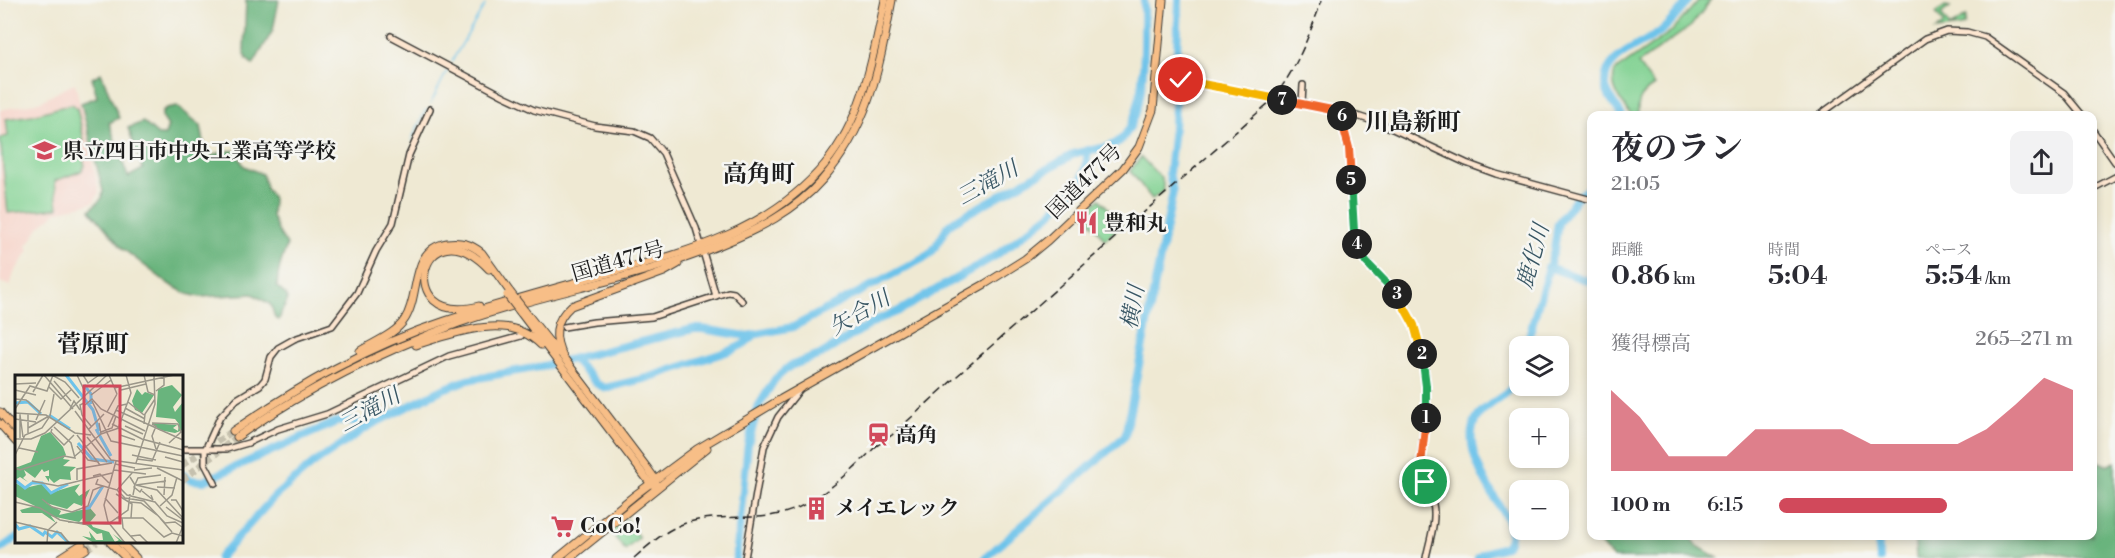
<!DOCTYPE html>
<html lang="ja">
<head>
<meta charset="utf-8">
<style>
  :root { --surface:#fff; --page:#f2f2f3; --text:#2b2b33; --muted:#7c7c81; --accent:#d1495b }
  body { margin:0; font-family:"Libre Bodoni","Noto Serif JP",serif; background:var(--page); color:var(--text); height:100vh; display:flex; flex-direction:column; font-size:22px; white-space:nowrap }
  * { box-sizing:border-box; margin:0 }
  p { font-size:20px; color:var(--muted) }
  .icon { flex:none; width:33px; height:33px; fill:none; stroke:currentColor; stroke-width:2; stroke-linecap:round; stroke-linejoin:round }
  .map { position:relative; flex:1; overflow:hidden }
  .side { position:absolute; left:1587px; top:111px; width:510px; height:429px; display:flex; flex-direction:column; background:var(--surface); border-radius:12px; box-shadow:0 3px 9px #0003 }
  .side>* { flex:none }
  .buttons { position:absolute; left:1509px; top:336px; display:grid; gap:12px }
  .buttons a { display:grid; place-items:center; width:60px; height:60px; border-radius:12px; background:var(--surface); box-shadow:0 3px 9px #0003; font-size:30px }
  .pin { position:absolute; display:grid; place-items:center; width:51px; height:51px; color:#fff; margin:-26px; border:3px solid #fff; border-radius:50%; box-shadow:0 2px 6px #0007 }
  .km { position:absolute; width:30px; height:30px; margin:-15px; border-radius:50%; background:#222; color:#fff; font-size:16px; line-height:30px; text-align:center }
  .round { display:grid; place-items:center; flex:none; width:63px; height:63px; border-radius:12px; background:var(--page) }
  .head { display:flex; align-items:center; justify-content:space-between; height:102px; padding:0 24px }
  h1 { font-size:33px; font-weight:700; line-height:45px }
  .figures { display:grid; grid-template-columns:repeat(3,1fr); gap:9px; height:102px; padding:6px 24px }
  .figures div { display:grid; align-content:center }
  .figures b { font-size:26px; font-weight:700 }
  .figures small { font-size:16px; font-weight:400 }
  .figures p { font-size:16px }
  .chart { height:168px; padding:12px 24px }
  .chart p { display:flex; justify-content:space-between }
  .chart svg { width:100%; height:108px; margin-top:6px; fill:var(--accent); opacity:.7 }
  ul { padding:0 24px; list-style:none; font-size:20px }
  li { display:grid; grid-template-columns:96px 72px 1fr; align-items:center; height:45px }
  li i { height:15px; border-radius:8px; background:var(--accent) }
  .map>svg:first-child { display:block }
  .built { fill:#f7d1c6 }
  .green { fill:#82d293; stroke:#4f7758; stroke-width:1.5 }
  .forest { fill:#69b47d; stroke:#42684c; stroke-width:1.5 }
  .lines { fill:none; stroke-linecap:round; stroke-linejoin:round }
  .stream { stroke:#6dc3ea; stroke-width:1.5 }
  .river { stroke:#6dc3ea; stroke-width:8 }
  .highway-tunnel { stroke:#c5c0ae; stroke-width:7; stroke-dasharray:7 3.5; stroke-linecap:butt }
  .secondary-casing { stroke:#3c3b37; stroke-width:8 }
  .highway-casing { stroke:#3c3b37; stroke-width:9 }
  .secondary { stroke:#fce5cf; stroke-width:5 }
  .highway { stroke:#f7be87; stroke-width:7 }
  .rail { stroke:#1c1c1c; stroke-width:1.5; stroke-dasharray:9 4.5; stroke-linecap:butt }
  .secondary-bridge-casing { stroke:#3c3b37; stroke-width:8; stroke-linecap:butt }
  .highway-bridge-casing { stroke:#3c3b37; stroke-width:9; stroke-linecap:butt }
  .secondary-bridge { stroke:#fce5cf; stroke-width:5 }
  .highway-bridge { stroke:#f7be87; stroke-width:7 }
  .split-1-casing { stroke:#fff; stroke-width:12 }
  .split-2-casing { stroke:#fff; stroke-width:12 }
  .split-3-casing { stroke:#fff; stroke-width:12 }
  .split-4-casing { stroke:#fff; stroke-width:12 }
  .split-5-casing { stroke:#fff; stroke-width:12 }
  .split-6-casing { stroke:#fff; stroke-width:12 }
  .split-7-casing { stroke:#fff; stroke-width:12 }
  .split-8-casing { stroke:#fff; stroke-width:12 }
  .split-9-casing { stroke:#fff; stroke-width:12 }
  .split-1 { stroke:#f0652b; stroke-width:8 }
  .split-2 { stroke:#22a559; stroke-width:8 }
  .split-3 { stroke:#f5b400; stroke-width:8 }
  .split-4 { stroke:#22a559; stroke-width:8 }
  .split-5 { stroke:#22a559; stroke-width:8 }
  .split-6 { stroke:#f0652b; stroke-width:8 }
  .split-7 { stroke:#f0652b; stroke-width:8 }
  .split-8 { stroke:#f5b400; stroke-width:8 }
  .split-9 { stroke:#f5b400; stroke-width:8 }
  .labels { text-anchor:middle; stroke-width:5; stroke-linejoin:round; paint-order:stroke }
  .poi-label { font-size:21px; font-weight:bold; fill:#1c1c1c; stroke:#f6f6f2; text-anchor:start }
  .street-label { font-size:21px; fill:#1c1c1c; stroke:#f6f6f2 }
  .water-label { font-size:22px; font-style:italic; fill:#385664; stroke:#f6f6f2 }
  .quarter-label { font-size:24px; font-weight:bold; fill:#1c1c1c; stroke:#f6f6f2 }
  .inset-river { fill:none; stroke:#6dc3ea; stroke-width:3 }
  .inset-road { fill:none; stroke:#9b978a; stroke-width:1.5 }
  .view { fill:#d1495b; fill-opacity:0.15; stroke:#d1495b; stroke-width:3 }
  .inset-edge { fill:none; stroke:#1c1c1c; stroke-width:3 }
</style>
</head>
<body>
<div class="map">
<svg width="2115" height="558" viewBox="0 0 2115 558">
  <rect width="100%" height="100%" fill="#f6f6f2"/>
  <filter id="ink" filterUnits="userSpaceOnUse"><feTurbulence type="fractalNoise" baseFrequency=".0167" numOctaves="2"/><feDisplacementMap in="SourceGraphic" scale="12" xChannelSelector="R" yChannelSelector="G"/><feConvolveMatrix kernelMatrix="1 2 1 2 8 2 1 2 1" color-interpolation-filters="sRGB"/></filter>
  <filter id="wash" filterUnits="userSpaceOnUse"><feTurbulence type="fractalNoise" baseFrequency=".008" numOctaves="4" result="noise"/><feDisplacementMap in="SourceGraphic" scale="24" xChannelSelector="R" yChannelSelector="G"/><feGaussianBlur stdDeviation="1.35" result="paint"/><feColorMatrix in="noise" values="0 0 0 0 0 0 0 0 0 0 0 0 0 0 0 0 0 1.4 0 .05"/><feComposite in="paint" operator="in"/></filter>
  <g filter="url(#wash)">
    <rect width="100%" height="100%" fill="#efe9d3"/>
    <polygon class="built" points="75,83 99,192 94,202 57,212 40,226 27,246 29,250 14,273 10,286 0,282 0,110 39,102"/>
    <g class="green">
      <path d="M1699,0H1711L1691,26L1638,64L1654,86C1641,94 1637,101 1638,115H1631C1621,101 1609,88 1615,71L1673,30Z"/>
      <polygon points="1945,6 1950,7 1941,14 1950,27 1966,17 1965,24 1961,27 1936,30 1944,24 1936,13"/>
      <polygon points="72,104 77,108 84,140 80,145 85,166 81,171 55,181 58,208 8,213 0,138 8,136 6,119 32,115"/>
      <polygon points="1141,157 1162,179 1164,191 1152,199 1130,171"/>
      <polygon points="1100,199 1122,224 1105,240 1084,213"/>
      <polygon points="626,519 639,538 625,550 610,531"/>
    </g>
    <g class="forest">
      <polygon points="246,0 279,0 273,30 253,65 246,58 244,51"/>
      <path d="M101,73L119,118L109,123L128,177L143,169L128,128L143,122L158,135H165L168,126L162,117V111L167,108L177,106L201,126L206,154L212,156L225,151H235L244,166L262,174L267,190L273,199L272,216L278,231L287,245C282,259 277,272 277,287L287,296V302L282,311L279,320L275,318L271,305L253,294L200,297L187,294L169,284L123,249L90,210L102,198L103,191L81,103L97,97L92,78Z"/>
      <path d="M2093,458L2096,461L2109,465L2115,462V554L2112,558C2103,558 2093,558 2083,558C2060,556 2047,546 2024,558H1916L1915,543L1911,536H2092Z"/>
      <polygon points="1593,536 1689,536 1696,545 1718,558 1613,558"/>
    </g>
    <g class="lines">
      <g class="stream">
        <polyline points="452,61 485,5"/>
        <polyline points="431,103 447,71"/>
        <polyline points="411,141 426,110"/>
      </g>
      <g class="river">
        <path d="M1622,116C1616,105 1606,95 1605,83C1604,55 1644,45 1661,31C1672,22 1680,11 1689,0"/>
        <polyline points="1548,267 1592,282"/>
        <polyline points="1526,346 1554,250 1558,223 1578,196 1592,186"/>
        <polyline points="573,359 597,384 605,388 647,378 732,350 744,344 754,335"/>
        <polyline points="182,474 191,480 204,481 336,422 347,421 369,426"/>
        <polyline points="0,549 16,538"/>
        <path d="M219,558L275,496L313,464L369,426L443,389L467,380L539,367L693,329H702L747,336L793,327L924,258L932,252L948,226L954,221L1074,154C1088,148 1106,151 1118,142C1149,118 1144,36 1144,0"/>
        <polyline points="736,558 748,444 759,405 775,379 790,366 820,355 879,319 899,311 995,256 1014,242 1050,214 1074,190 1082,179 1086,166 1088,150"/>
        <polyline points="985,558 1125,436 1173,192 1169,173 1174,128 1179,0"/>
        <path d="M1478,558C1492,543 1518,558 1508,521C1493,492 1449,436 1486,408C1508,390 1511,397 1520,367"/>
        <polyline points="1880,558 1878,542 1881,536"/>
      </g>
    </g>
  </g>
  <g filter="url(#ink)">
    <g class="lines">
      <g class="highway-tunnel">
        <polyline points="182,465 233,431"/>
        <polyline points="182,480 237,437"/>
        <polyline points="86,549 97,542"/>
      </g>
      <defs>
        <g id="secondary">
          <polyline points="391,36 504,96 534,110 595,126 634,131 650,138 663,153 696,228 716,296"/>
          <polyline points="1158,76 1191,82"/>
          <polyline points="1294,102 1354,115 1382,124 1466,163 1496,174 1592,200"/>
          <polyline points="1302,103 1303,85"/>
          <path d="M1343,112L1342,122L1349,148L1354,231C1359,266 1393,283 1408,313C1424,344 1428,381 1426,415C1425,432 1420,448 1421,465C1422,479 1430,491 1433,504C1437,521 1429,542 1426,558"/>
          <polyline points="1818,116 1925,39 1947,31 1967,32 1985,37 2064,93 2083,116"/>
          <polyline points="2092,129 2115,162"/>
          <polyline points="2092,189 2115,177"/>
          <polyline points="564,327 594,322 652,317 728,292 734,293 742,301"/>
          <polyline points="182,449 227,449 248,443 278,429 327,414 449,356 521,336"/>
          <polyline points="215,483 205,464 205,450 220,417 237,399 260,385 265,379 271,357 278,348 294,339 332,326 357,293 376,251 393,223 409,155 430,109"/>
          <polyline points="745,558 764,447 778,417 800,389"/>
        </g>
        <g id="highway">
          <path d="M479,306C391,329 421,199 489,269"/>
          <polyline points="524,310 558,353"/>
          <polyline points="520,312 650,483 654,485"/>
          <path d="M416,345C443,336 495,318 522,332C529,335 536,340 541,345"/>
          <path d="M360,351C374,342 396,334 405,319C421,294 409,250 447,243C461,241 471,244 482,253L510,292"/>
          <polyline points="0,412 16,431"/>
          <polyline points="0,424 16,442"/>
          <path d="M233,431C299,386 368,346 445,321C497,304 549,290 602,275C683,253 768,233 825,164C863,118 873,57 885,0"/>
          <path d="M237,437C305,389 380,352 459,323C544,292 635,280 720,245C757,230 795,211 822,180C870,125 879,68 892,0"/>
          <path d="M657,487L655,479L648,469L563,357C553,337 554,321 571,306L664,272L678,264"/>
          <polyline points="110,542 126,558"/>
          <polyline points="120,542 136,558"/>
          <polyline points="60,558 82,544"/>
          <polyline points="72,558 86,549"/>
          <polyline points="558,558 635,495 697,449 781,399 985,284 1025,259 1048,240 1123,169 1139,147 1153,110 1163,0"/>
          <polyline points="570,558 707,448"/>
        </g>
      </defs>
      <use href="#secondary" class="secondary-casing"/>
      <use href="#highway" class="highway-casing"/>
      <use href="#secondary" class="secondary"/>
      <use href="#highway" class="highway"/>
      <g class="rail">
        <path d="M875,447L892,435L957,376L1271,101C1297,69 1308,38 1322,0"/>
        <path d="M634,558C649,545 664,531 683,524C715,512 751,522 784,513C819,503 855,468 880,442"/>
      </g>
      <defs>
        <polyline id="secondary-bridge" points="1191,82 1294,102"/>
        <g id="highway-bridge">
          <polyline points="510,292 524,310"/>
          <polyline points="507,295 520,312"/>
        </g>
      </defs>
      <use href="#secondary-bridge" class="secondary-bridge-casing"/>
      <use href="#highway-bridge" class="highway-bridge-casing"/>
      <use href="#secondary-bridge" class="secondary-bridge"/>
      <use href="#highway-bridge" class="highway-bridge"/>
    </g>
  </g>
  <g class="lines" filter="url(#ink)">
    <defs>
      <polyline id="split-1" points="1425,482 1421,464 1426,418"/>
      <polyline id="split-2" points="1422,354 1426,386 1426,418"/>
      <polyline id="split-3" points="1397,294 1414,325 1422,354"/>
      <polyline id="split-4" points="1357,244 1366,262 1397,294"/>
      <polyline id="split-5" points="1351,180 1354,231 1357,244"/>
      <polyline id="split-6" points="1342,116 1342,122 1349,148 1351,180"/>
      <polyline id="split-7" points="1282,100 1342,112 1342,116"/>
      <polyline id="split-8" points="1218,87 1282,100"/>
      <polyline id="split-9" points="1181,80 1218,87"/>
    </defs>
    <use href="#split-1" class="split-1-casing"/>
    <use href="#split-2" class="split-2-casing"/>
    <use href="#split-3" class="split-3-casing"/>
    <use href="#split-4" class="split-4-casing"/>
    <use href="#split-5" class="split-5-casing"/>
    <use href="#split-6" class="split-6-casing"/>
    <use href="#split-7" class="split-7-casing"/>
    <use href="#split-8" class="split-8-casing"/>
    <use href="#split-9" class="split-9-casing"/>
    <use href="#split-1" class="split-1"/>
    <use href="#split-2" class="split-2"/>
    <use href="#split-3" class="split-3"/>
    <use href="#split-4" class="split-4"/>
    <use href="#split-5" class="split-5"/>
    <use href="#split-6" class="split-6"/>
    <use href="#split-7" class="split-7"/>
    <use href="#split-8" class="split-8"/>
    <use href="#split-9" class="split-9"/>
  </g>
  <defs>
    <symbol id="school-bare" viewBox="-9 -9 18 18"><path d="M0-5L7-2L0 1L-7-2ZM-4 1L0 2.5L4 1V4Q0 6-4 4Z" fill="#d1495b" stroke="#f6f6f2" stroke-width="2.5" paint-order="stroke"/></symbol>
    <symbol id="restaurant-bare" viewBox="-9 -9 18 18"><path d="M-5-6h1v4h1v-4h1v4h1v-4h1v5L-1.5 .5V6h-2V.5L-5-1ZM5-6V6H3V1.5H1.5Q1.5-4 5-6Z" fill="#d1495b" stroke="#f6f6f2" stroke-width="2.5" paint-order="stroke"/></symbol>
    <symbol id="station-bare" viewBox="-9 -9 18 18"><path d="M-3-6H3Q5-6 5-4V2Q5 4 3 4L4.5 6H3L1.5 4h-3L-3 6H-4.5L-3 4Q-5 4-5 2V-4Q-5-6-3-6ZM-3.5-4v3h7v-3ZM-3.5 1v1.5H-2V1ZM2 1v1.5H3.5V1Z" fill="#d1495b" stroke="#f6f6f2" stroke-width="2.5" paint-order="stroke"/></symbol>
    <symbol id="building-bare" viewBox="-9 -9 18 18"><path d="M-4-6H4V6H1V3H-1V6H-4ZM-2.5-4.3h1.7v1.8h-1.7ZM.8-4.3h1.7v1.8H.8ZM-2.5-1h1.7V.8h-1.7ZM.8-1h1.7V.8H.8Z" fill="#d1495b" stroke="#f6f6f2" stroke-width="2.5" paint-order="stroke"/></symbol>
    <symbol id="supermarket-bare" viewBox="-9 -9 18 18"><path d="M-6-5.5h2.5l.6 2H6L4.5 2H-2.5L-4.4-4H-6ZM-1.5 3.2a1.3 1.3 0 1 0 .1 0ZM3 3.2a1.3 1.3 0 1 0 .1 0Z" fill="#d1495b" stroke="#f6f6f2" stroke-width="2.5" paint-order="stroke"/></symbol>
  </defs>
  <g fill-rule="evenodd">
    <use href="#school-bare" x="28" y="134" width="33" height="33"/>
    <use href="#restaurant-bare" x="1070" y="206" width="33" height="33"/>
    <use href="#station-bare" x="862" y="418" width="33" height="33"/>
    <use href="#building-bare" x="800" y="492" width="33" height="33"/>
    <use href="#supermarket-bare" x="546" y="510" width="33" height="33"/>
  </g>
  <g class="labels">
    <g class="poi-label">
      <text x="63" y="158">県立四日市中央工業高等学校</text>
      <text x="1104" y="230">豊和丸</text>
      <text x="896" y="442">高角</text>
      <text x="835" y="515">メイエレック</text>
      <text x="580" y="533">CoCo!</text>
    </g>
    <g class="street-label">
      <text transform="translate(1084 181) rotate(-45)" y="7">国道477号</text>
      <text transform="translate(618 261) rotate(-16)" y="7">国道477号</text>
    </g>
    <g class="water-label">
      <text transform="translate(987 182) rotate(-29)" y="8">三滝川</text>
      <text transform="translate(1532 256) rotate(-74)" y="8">鹿化川</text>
      <text transform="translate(1132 307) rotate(-79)" y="8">横川</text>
      <text transform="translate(859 312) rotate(-30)" y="8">矢合川</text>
      <text transform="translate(369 409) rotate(-29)" y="8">三滝川</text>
    </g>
    <g class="quarter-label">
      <text x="1413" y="130">川島新町</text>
      <text x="759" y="182">高角町</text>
      <text x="93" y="352">菅原町</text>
    </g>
  </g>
  <g transform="translate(15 375)">
    <rect width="168" height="168" fill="#efe9d3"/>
    <path d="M157,10L167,20L158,32L160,37L168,27V55L160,58L144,55L137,48L162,50L158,53L163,56L164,49L160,44L141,42L143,14ZM122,14L127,20L130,17L139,20L127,38L120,35L117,26ZM35,57L48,72L51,80L48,84L55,85L48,91L61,92L55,97L56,105L45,104L39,108L34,103V107L30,101H34V95L29,97L27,94L20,103L9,95L11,100L8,103L13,107L5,102L0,105V93L16,87L26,61ZM0,108L10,113L27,109L35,118L65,109L60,116L64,121L75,114L67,131L59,128L52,134L31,128L46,136L44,140L75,133L81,140L75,147L78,152L94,157L100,167L104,165L98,159L110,168H79L67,161L76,163L74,156L81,165H88L87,158L82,159L69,148V142L64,147L36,141L41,148L27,138H7L5,135L20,131L0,121Z" fill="#69b47d"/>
    <path class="inset-river" d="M51,0L78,35L84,56M69,10L76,19V29M0,28L13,27L26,39M34,40L55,54M81,54L96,81M63,68L77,84L99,87M0,105L10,113L17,108H27L36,118L53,109M68,134L74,133L88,111M0,149L4,154L15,151L28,160L30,157L37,162L42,157L54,168"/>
    <path class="inset-road" d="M29,0L58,34M37,0L50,7L64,23M62,0L70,17M68,0L73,8L84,0M94,0L102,19M129,0L133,17L140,20M39,6L56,26M0,9L21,8M34,12L46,24L57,14M99,13L159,0M0,15L21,20M106,15L131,9M141,16L149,10V0M18,17L28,0M76,20L96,5M0,24L11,25L26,38M77,26L96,66L168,81M113,27L129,40M69,28L65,30L67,40L76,51M70,30L77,24L86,34L130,56M110,33L130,44M0,34L15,11L32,16L38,0M55,34L59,26L65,35M101,35L168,65M60,36L96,85L168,95M92,37L102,19M0,38L31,40L60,58L76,60M5,39V63M13,39V58M5,40L8,62M0,44L21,47M21,45L30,25M137,48L163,49L166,57L154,68M97,49L127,64L168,75M129,49L130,39L140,24M137,49L141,51L137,61L141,74M104,51L116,18L111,0M104,51L105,60L120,65M110,51L128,59M93,52L103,31L112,29M13,53L34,41M37,54L36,57L49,70L59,60M74,54L89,39L86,42M86,57L97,53L101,41M86,59L104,53M62,60L85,90M72,62L92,87M0,64H16L30,58L92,0M62,71L73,85L84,87M4,73L23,77M0,80L10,60L27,53L35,41L39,19M117,80L141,85M60,81L86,59L84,48M150,82L168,87M122,84L137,86L145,67M101,86L89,130L93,147L110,168M121,88L140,29L139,0M100,89L120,93M0,93L5,95L49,81L60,83L56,68L39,52M142,93L168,106M99,95L131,99M119,95L137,93M78,101L85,99L94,108M115,102L120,110L118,120M83,104L81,109L102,115L117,98M62,105V94L97,88M17,106L43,111L97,98M121,110L142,115L168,143M121,110L151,106M142,112L160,113M105,113L112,120L140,127L152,141L168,148M127,114L125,117L119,112L123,103L146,100M102,115L110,123L129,126L150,148L160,147L167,152M127,116L138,125L136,120M101,119L117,129L116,143M149,120L150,102M90,123L103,138M27,124L37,132L57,137L73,131L78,115L88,111M156,125H161L168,136M0,127L25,133L45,145L74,150M115,127L126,128L142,140M145,131L157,120L162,102M151,132L168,145M101,143H128L149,162L157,158L168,161M107,143L108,153L122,168M145,143L157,157M0,147L46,158L54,168M53,147L93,149L113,135L115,119M116,161L125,160L133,168M32,168L33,155L42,147M161,168L168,151"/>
    <path class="view" d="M69,11H105V148H69Z"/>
    <rect width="168" height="168" class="inset-edge"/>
  </g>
</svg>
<div class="buttons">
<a><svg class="icon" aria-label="layers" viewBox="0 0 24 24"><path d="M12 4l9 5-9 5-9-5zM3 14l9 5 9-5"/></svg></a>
<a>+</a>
<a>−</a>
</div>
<div class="pin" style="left:1425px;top:482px;background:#1e9e55"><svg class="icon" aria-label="arrive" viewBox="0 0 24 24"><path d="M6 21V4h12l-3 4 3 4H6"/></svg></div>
<div class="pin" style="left:1181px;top:80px;background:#d93025"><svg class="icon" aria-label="check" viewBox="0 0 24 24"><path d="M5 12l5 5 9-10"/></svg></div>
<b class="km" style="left:1426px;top:418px">1</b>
<b class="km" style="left:1422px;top:354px">2</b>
<b class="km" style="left:1397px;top:294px">3</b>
<b class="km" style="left:1357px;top:244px">4</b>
<b class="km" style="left:1351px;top:180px">5</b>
<b class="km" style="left:1342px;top:116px">6</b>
<b class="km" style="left:1282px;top:100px">7</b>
<section class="side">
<div class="head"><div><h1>夜のラン</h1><p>21:05</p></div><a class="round"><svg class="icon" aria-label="share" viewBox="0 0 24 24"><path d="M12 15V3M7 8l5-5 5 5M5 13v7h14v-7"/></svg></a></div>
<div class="figures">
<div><p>距離</p><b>0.86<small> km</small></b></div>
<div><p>時間</p><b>5:04</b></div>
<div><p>ペース</p><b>5:54<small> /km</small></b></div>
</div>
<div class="chart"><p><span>獲得標高</span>265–271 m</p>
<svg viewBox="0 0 160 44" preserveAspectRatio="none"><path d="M0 44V11L10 22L20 38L30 38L40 38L50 27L60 27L70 27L80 27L90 33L100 33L110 33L120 33L130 27L140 17L150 6L160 11V44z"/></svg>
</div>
<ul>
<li><b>100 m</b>6:15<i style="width:57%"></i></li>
</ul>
</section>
</div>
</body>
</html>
